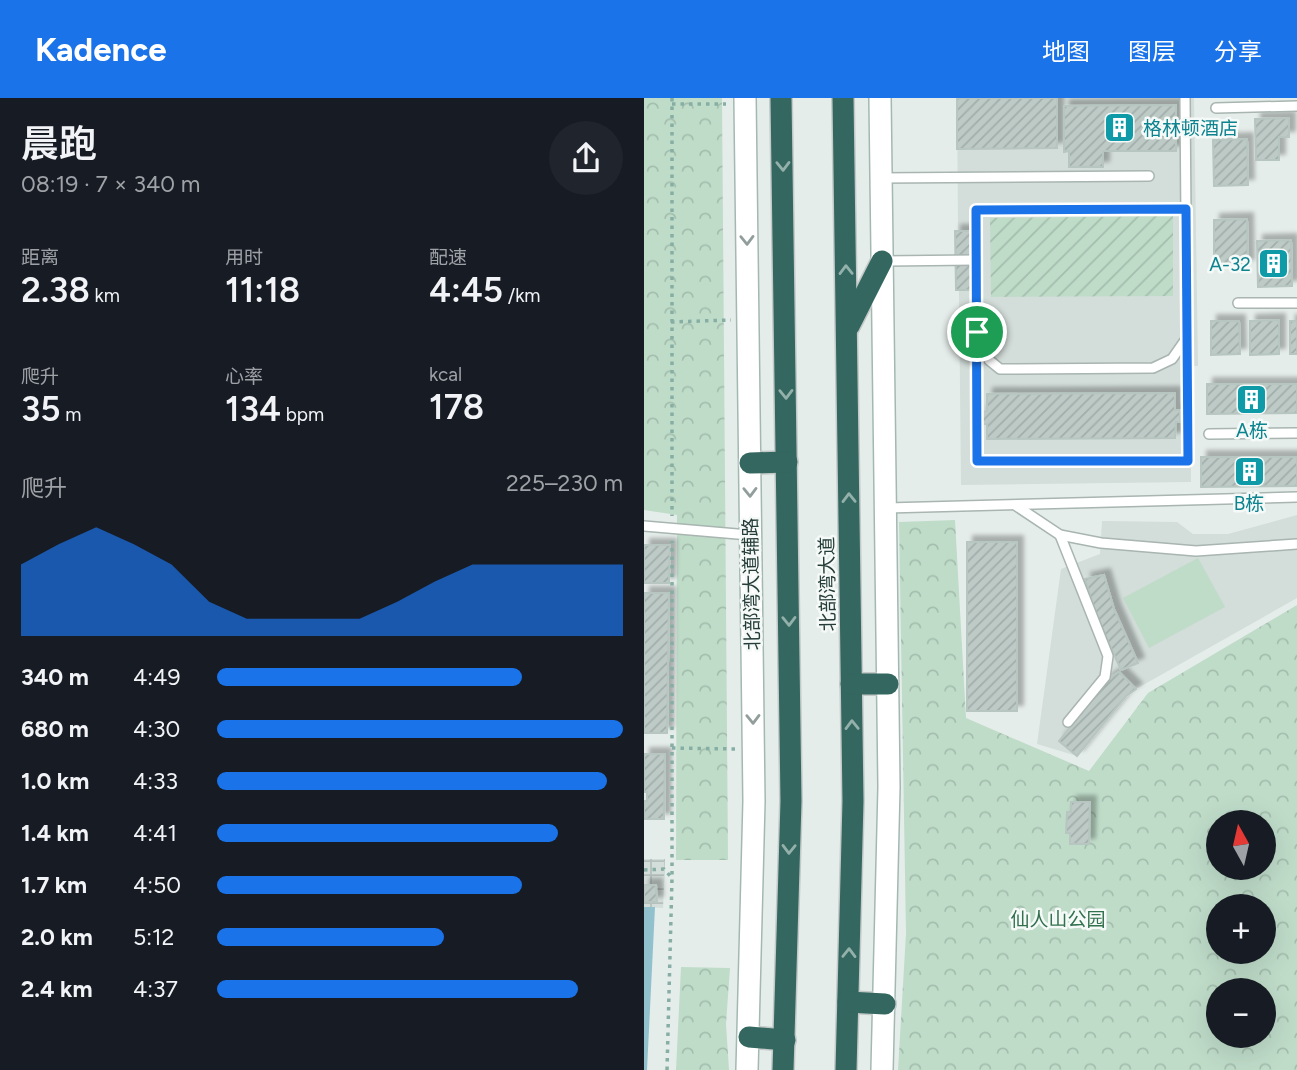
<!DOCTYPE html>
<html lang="zh">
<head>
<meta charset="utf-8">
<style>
  :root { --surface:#171b24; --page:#20242c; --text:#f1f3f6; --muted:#9ea1a6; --accent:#1a73e8 }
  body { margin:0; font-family:Figtree,"Noto Sans SC",sans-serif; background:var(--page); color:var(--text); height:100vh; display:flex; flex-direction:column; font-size:26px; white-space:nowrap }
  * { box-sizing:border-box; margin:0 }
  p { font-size:23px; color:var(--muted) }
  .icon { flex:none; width:38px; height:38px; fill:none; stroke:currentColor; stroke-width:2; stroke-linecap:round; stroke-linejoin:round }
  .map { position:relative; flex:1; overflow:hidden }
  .panel { display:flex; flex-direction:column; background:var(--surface); width:644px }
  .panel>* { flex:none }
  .needle { width:46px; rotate:352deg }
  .tools { position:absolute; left:562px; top:712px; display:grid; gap:14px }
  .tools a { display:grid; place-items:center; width:70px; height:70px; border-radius:50%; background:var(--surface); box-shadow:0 7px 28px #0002; font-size:35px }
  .pin { position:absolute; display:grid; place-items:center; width:60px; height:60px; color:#fff; margin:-30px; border:4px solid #fff; border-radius:50%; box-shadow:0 2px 7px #0007 }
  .round { display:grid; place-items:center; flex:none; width:74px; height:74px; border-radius:37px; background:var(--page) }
  .headline { display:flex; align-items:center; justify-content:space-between; height:119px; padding:0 21px }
  h1 { font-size:38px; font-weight:600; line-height:52px }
  .figures { display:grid; grid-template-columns:repeat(3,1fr); gap:10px; height:119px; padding:7px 21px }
  .figures div { display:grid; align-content:center }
  .figures b { font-size:35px; font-weight:600 }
  .figures small { font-size:19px; font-weight:400 }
  .figures p { font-size:19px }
  .chart { height:196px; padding:14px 21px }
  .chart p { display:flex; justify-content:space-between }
  .chart svg { width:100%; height:126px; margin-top:7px; fill:var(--accent); opacity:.7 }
  ul { padding:0 21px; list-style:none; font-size:23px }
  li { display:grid; grid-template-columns:112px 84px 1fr; align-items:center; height:52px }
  li i { height:18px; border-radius:9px; background:var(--accent) }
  header { display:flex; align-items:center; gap:42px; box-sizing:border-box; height:98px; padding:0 35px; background:var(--accent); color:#fff }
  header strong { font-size:33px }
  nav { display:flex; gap:38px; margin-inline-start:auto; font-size:24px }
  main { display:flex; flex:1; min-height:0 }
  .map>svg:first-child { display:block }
  .built { fill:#d3ddd9 }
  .industrial { fill:url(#industrial-grid) }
  .grass { fill:#bfdcc9 }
  .forest { fill:url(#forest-crowns); fill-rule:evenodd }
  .garden { fill:url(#garden-furrows) }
  .water { fill:#91c1cd }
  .building { fill:url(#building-hatch); stroke:#b7c6c1; stroke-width:2; filter:url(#shadow) }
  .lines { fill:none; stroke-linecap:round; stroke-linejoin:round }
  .lane-casing { stroke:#a8b5b1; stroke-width:12 }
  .secondary-casing { stroke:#a4b8b2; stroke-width:24 }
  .highway-casing { stroke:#c2c9c7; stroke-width:24 }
  .path { stroke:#87aea4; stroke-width:3.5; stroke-dasharray:3.5 5; stroke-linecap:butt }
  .lane { stroke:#fff; stroke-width:9 }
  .secondary { stroke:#fff; stroke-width:21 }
  .highway { stroke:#33675f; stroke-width:21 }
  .oneway { stroke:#94b0ab }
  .oneway2 { stroke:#929e9c }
  .route-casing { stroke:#fff; stroke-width:14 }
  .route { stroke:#1a73e8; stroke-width:9 }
  .labels { text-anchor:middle; stroke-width:5; stroke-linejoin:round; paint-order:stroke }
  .culture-label { font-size:19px; fill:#0d838f; stroke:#f5f9f7 }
  .street-label { font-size:19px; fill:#253d38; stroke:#f5f9f7 }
  .park-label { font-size:19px; fill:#32714e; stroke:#f5f9f7 }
</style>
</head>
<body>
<header>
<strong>Kadence</strong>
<nav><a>地图</a><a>图层</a><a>分享</a></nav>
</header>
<main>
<section class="panel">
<div class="headline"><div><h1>晨跑</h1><p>08:19 · 7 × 340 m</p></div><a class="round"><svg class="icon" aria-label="share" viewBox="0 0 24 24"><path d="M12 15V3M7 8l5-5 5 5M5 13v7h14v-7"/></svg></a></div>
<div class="figures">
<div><p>距离</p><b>2.38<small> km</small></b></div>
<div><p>用时</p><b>11:18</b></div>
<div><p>配速</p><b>4:45<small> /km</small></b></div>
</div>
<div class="figures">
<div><p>爬升</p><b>35<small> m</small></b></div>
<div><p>心率</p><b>134<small> bpm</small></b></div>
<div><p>kcal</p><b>178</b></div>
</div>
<div class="chart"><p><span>爬升</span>225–230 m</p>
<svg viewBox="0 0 160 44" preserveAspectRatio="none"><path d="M0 44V19L10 12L20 6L30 12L40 19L50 32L60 38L70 38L80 38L90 38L100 32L110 25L120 19L130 19L140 19L150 19L160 19V44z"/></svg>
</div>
<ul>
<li><b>340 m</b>4:49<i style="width:75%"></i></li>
<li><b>680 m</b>4:30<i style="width:100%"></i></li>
<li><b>1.0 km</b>4:33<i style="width:96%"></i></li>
<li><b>1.4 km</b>4:41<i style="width:84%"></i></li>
<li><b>1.7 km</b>4:50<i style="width:75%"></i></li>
<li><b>2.0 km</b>5:12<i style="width:56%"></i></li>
<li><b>2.4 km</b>4:37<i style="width:89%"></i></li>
</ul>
</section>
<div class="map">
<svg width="653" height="972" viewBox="0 0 653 972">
  <defs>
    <pattern id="industrial-grid" width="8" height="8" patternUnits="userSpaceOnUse" patternTransform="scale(1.75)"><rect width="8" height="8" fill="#d3ddd9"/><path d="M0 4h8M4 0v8" fill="none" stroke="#b5bfbb"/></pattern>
    <pattern id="forest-crowns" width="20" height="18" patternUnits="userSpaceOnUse" patternTransform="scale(1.75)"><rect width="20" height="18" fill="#bfdcc9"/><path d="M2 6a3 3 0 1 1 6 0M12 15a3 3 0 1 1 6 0" fill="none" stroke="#a4bead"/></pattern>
    <pattern id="garden-furrows" width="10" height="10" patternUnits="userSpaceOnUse" patternTransform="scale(1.75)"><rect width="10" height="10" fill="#bfdcc9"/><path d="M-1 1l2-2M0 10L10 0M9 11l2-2" fill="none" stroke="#a4bead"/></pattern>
    <pattern id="building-hatch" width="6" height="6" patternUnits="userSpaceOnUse" patternTransform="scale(1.75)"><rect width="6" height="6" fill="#bdcac6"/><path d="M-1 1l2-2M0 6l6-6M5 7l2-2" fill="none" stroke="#a2aeab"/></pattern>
    <filter id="shadow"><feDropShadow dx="6" dy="-6" stdDeviation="2" flood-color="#0004"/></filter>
  </defs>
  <rect width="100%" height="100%" fill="#e5edea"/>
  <g class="built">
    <polygon points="313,0 550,0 554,268 546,268 547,384 317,387 315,193 312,192 311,133 314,132"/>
    <polygon points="653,417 653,500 492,591 482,598 433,658 393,646 417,471 456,456 458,423 533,424 549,436 584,436"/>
  </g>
  <polygon class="industrial" points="0,761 21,761 19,810 0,809"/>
  <polygon class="grass" points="554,460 581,509 505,550 479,500"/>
  <g class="forest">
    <polygon points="0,0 78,0 84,762 32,762 33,417 0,412"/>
    <path d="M311,422L322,620L445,673L504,595L653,507V972H254L262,835L255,424ZM574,724H620V770H574ZM574,808H620V854H574ZM574,892H620V938H574Z"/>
    <polygon points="37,869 86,870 82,926 85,972 32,972"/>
  </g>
  <polygon class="garden" points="529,118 529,198 347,199 346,120"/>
  <polygon class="water" points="0,809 11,809 3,972 0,972"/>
  <g class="building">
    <polygon points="313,0 413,0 413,50 313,51"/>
    <polygon points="532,7 532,53 459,53 459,69 425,69 425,53 420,54 420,8"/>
    <polygon points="645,20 645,39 635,39 635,62 612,62 611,21"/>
    <polygon points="603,41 604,87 570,88 569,42"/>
    <polygon points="603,121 604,167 570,168 570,122"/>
    <polygon points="311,133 327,133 328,192 312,192"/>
    <polygon points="647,142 648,188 614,189 613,143"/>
    <polygon points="635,222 635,256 606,257 606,223"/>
    <polygon points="567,223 595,223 596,256 567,257"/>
    <rect x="646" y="223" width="7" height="33"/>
    <polygon points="563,286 653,286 653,315 563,316"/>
    <polygon points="531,295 531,312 536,312 536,324 532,324 531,340 343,341 343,326 338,326 338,314 343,313 343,296"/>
    <polygon points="557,359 653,359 653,388 557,389"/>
    <rect x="323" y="444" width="50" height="169"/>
    <polygon points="0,447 26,447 25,485 0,485"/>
    <polygon points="460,477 470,511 494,565 477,572 452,517 441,481"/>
    <polygon points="0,495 25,495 23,635 0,635"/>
    <polygon points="475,574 492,591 482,598 433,658 415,643 464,581"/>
    <polygon points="0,656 21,656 20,721 0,721 0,703 3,703 3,694 0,694"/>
    <polygon points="427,704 446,704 445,746 426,746 426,735 422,735 423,714 427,714"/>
    <polygon points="0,787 12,787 13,804 0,804"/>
  </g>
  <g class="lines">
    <defs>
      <g id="lane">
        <polyline points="541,0 544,363 333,363 332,112 542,111"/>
        <polyline points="572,10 653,8"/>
        <polyline points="237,80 505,78"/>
        <polyline points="240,163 332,162"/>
        <polyline points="594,205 653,205"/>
        <polyline points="336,243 345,262 356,271 509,270 528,261 542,241"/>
        <polyline points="565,336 653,335"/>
        <polyline points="371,407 416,437 457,445 552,453 653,446"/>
        <polyline points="243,410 653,399"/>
        <polyline points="0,428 105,437"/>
        <polyline points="416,437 464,558 461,579 424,624"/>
      </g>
      <g id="secondary">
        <polyline points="101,0 110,703 103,972"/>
        <polyline points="236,0 245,689 238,972"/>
      </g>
      <g id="highway">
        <polyline points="137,0 147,703 139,972"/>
        <polyline points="199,0 209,703 202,972"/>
        <polyline points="205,228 238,163"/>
        <polyline points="106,365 143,364"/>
        <polyline points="207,586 244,586"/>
        <polyline points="204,904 241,906"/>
        <polyline points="105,939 141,942"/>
      </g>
    </defs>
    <use href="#lane" class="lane-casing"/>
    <use href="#secondary" class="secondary-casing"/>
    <use href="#highway" class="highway-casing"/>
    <g class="path">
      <polyline points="28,0 28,418"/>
      <polyline points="28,6 82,6"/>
      <polyline points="27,224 87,222"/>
      <polyline points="28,650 93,651"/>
      <polyline points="0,772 20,771 28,780"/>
      <polyline points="23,972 28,780 28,443"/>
    </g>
    <use href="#lane" class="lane"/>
    <use href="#secondary" class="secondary"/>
    <use href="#highway" class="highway"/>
  </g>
  <defs><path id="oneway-chevron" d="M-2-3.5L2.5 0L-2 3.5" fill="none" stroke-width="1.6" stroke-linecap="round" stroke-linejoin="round" transform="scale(1.75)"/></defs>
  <g class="oneway">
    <use href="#oneway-chevron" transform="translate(139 68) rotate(89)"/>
    <use href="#oneway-chevron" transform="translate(202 172) rotate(-91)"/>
    <use href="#oneway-chevron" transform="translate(142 296) rotate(89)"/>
    <use href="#oneway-chevron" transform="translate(205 400) rotate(-91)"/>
    <use href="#oneway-chevron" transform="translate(145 523) rotate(89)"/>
    <use href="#oneway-chevron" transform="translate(208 627) rotate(-91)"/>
    <use href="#oneway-chevron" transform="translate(145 751) rotate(91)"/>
    <use href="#oneway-chevron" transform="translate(205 855) rotate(-89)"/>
  </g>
  <g class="oneway2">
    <use href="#oneway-chevron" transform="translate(103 142) rotate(89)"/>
    <use href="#oneway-chevron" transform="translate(106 394) rotate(89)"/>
    <use href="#oneway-chevron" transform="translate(109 621) rotate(89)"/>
  </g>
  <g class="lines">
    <defs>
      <polygon id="route" points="542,111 544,363 333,363 332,112"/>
    </defs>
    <use href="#route" class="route-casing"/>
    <use href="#route" class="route"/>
  </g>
  <defs>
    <symbol id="building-square" viewBox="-11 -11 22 22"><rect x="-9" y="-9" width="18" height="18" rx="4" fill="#0f9aa8" stroke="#f5f9f7"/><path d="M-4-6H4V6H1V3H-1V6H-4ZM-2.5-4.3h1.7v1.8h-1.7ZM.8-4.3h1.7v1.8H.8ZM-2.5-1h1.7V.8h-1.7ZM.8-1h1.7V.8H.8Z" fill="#fff"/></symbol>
  </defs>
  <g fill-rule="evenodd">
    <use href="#building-square" x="458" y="12" width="35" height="35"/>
    <use href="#building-square" x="612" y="148" width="35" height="35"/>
    <use href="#building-square" x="590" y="284" width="35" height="35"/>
    <use href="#building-square" x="588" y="356" width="35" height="35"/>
  </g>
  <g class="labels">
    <g class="culture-label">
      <text x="499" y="37" text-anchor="start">格林顿酒店</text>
      <text x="607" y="173" text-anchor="end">A-32</text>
      <text x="608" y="339">A栋</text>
      <text x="605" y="412">B栋</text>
    </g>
    <g class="street-label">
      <text transform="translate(107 486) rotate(-91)" y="7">北部湾大道辅路</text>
      <text transform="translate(183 486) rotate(-91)" y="7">北部湾大道</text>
    </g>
    <g class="park-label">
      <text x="414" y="828">仙人山公园</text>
    </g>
  </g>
</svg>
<div class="tools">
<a><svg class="needle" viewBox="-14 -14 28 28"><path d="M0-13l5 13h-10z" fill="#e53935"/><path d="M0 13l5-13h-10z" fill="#9ea1a6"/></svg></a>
<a>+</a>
<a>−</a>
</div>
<div class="pin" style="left:333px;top:234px;background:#1e9e55"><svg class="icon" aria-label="arrive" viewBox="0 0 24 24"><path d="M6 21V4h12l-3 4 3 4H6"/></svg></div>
</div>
</main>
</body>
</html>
